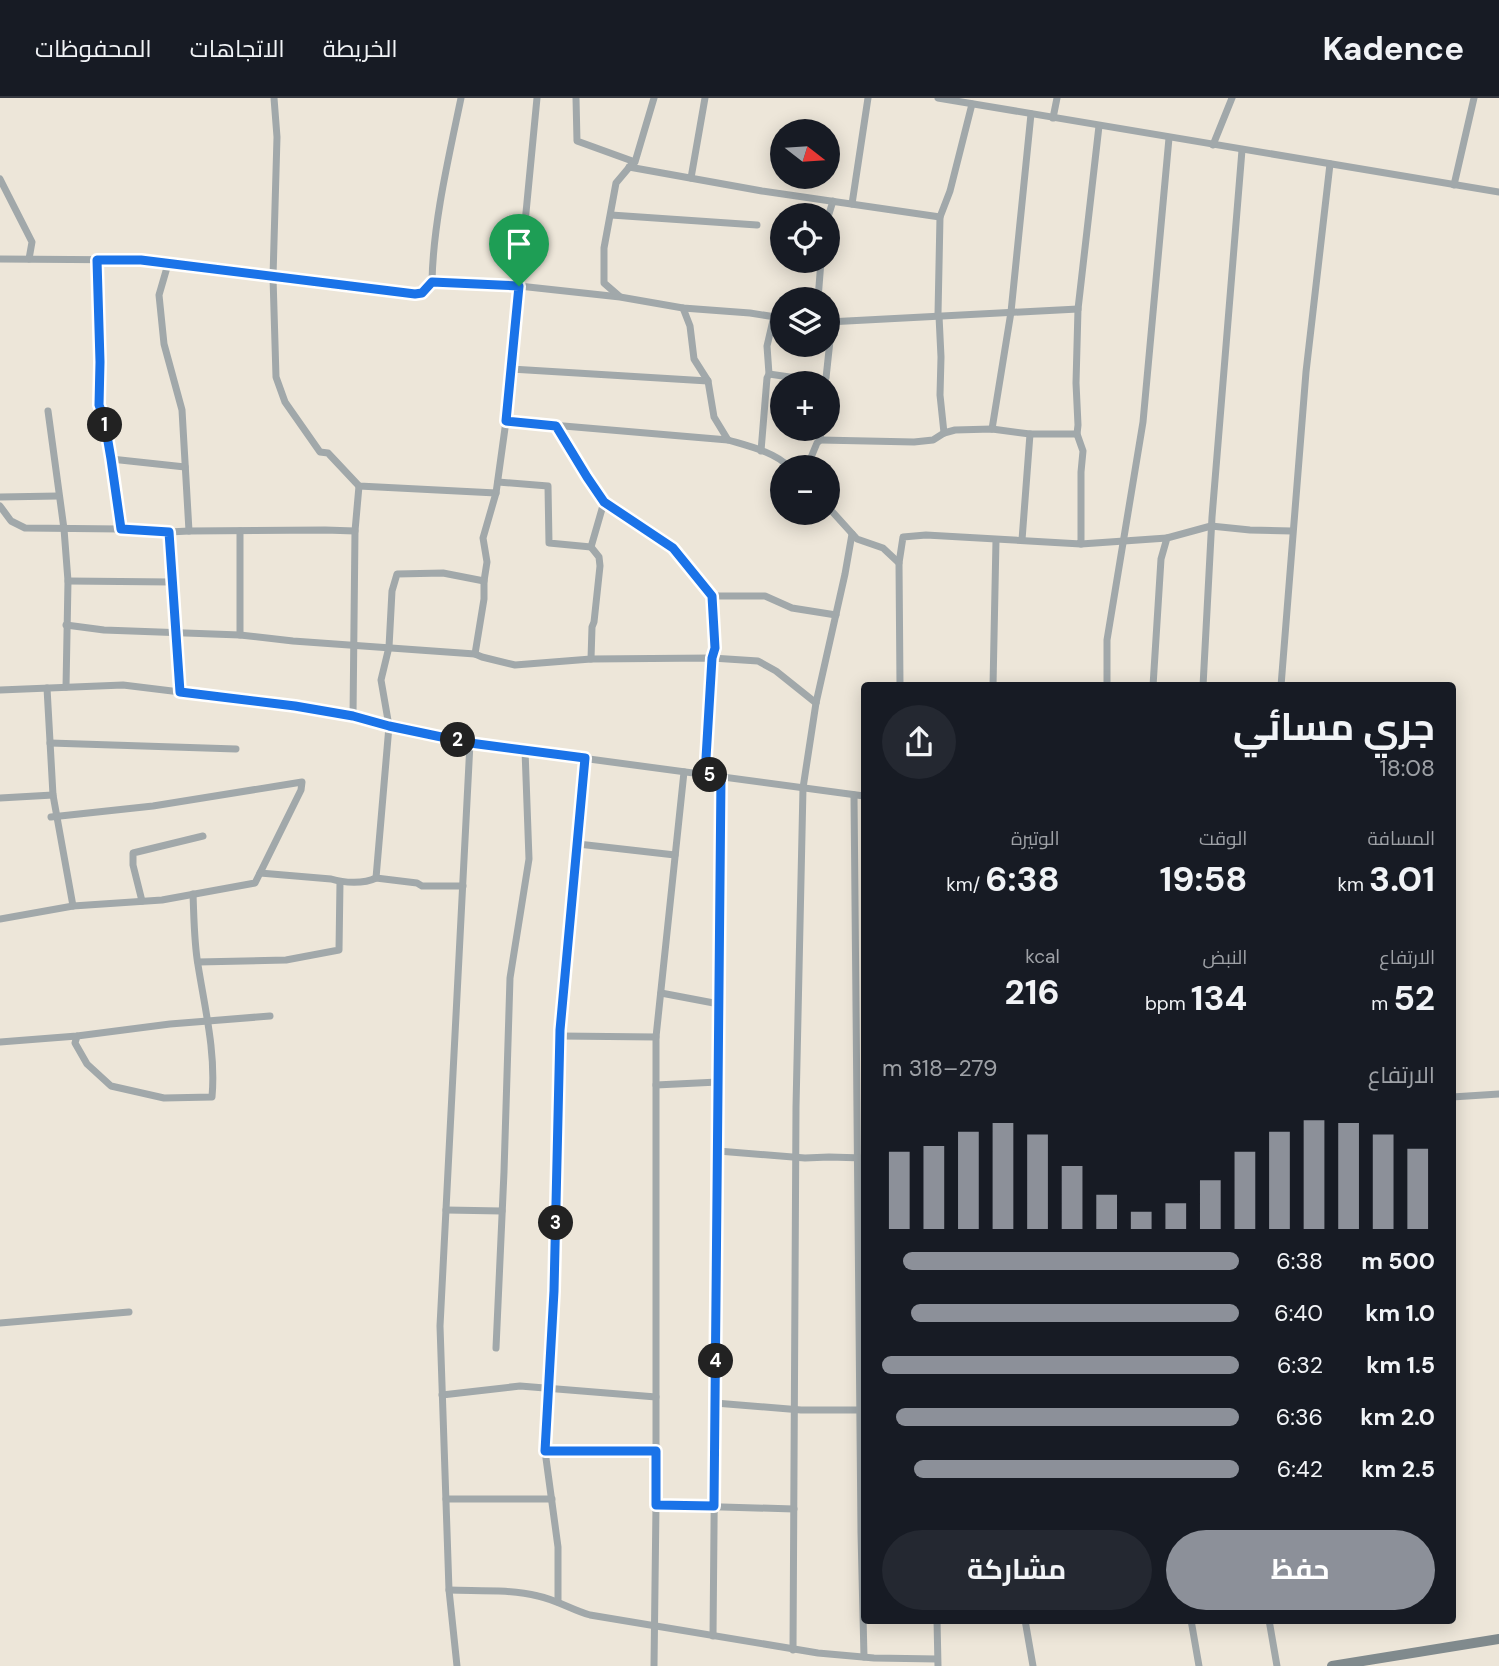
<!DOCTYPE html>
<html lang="ar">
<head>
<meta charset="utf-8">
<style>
  :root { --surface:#171b24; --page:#242831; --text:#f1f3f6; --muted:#9ea1a6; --line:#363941; --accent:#8c9099 }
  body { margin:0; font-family:"DM Sans",Cairo,sans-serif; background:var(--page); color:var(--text); direction:rtl; height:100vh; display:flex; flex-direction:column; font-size:26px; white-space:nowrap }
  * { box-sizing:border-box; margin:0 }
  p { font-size:23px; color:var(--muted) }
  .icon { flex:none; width:38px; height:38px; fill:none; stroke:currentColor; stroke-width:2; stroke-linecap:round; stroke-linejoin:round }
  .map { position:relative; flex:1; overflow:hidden; direction:ltr }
  .details { position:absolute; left:861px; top:584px; width:595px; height:942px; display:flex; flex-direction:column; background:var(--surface); border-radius:7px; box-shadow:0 4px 18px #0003; direction:rtl }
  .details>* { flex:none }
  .needle { width:46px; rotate:107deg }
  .controls { position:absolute; left:770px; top:21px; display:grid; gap:14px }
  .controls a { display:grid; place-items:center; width:70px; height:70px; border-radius:50%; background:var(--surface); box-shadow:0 4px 18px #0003; font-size:35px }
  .pin { position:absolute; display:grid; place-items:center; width:60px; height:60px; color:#fff; margin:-72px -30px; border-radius:50% 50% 50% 0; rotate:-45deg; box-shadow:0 0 7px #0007 }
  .pin .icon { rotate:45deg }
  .km { position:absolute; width:35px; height:35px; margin:-18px; border-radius:50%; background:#222; color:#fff; font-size:19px; line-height:35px; text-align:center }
  .round { display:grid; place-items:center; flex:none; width:74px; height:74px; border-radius:37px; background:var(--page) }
  .headline { display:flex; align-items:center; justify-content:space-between; height:119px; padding:0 21px }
  h1 { font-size:38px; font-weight:700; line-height:52px }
  .stats { display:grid; grid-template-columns:repeat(3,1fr); gap:10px; height:119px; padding:7px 21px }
  .stats div { display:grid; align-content:center }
  .stats b { font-size:35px; font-weight:700 }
  .stats small { font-size:19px; font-weight:400 }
  .stats p { font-size:19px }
  .chart { height:196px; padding:14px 21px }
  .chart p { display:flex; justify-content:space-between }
  .chart svg { width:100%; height:126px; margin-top:7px; stroke:var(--accent); stroke-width:6 }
  .cta { display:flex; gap:14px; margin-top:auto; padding:14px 21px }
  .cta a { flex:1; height:80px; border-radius:42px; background:var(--accent); color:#fff; font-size:28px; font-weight:700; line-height:80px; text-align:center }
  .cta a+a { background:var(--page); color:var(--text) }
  ul { padding:0 21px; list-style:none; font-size:23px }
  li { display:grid; grid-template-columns:112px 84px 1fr; align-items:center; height:52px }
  li i { height:18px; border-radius:9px; background:var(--accent) }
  header { display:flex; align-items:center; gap:42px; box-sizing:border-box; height:98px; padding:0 35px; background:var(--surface); border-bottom:2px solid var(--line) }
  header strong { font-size:33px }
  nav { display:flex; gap:38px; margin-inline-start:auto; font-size:24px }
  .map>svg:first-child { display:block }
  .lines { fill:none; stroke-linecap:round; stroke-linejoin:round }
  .street { stroke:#a1a8aa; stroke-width:7 }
  .secondary { stroke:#808a8d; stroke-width:10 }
  .route-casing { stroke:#fff; stroke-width:14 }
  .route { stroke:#1a73e8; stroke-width:9 }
</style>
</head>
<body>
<header>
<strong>Kadence</strong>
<nav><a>الخريطة</a><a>الاتجاهات</a><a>المحفوظات</a></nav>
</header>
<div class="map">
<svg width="1499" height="1568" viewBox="0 0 1499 1568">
  <rect width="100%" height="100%" fill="#ede6d9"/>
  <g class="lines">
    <g class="street">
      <polyline points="274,0 277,39 273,179 276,279 285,304 320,354 328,355 359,388 496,395"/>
      <polyline points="576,0 577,43 635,64 654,0"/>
      <polyline points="938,0 1499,94"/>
      <polyline points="1053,20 1057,0"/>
      <polyline points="1213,47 1232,0"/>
      <polyline points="629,69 762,93 940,119"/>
      <polyline points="691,80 705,0"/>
      <polyline points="0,81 32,144 29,161"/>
      <polyline points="1454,87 1474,0"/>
      <polyline points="852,106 868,0"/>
      <polyline points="611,117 757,127"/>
      <polyline points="828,119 833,103"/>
      <path d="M0,161L141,162L415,196L422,195L432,184C433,125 449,58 461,0"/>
      <polyline points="97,162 100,264 99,307 104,320 111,361 121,431"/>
      <polyline points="168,166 159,197 164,246 182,312 189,433"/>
      <polyline points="432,184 519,188 620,199 683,210 750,215 782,220"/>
      <polyline points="619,198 604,185 604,150 616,85 632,66"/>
      <polyline points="818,201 821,163"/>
      <path d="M683,210L690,228L694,261L708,283L714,319L728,342C748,348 775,354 789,369"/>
      <polyline points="828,224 1078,211"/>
      <polyline points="511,271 708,283"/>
      <polyline points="769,276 824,284"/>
      <polyline points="824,285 826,280 832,224"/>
      <polyline points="48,313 64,431 68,483 66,589"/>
      <polyline points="506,323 728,342"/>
      <polyline points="556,328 587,379 604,404 672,450 712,498 715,550 712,560 705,677"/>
      <polyline points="992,331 1011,214 1031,16"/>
      <polyline points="944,335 940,297 941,259 939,218 938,216 940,119 950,93 972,6"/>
      <polyline points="820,342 914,344 933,342 944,335 955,332 992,331 1030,336 1077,336"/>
      <polyline points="761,353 767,280 769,276 767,248 774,218"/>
      <polyline points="111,361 185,369"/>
      <polyline points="807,369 817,345 820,342 821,331"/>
      <polyline points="498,384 548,388 549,445 591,449 604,404"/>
      <polyline points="0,399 58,398"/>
      <polyline points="0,408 11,423 25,430 121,431 169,434 189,433 325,432 355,433"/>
      <polyline points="828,409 857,441 883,450 899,465 900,588"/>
      <polyline points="169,434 180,594"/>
      <polyline points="1022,442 1030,336"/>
      <polyline points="1081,446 1167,440"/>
      <polyline points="591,449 599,459 600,468 594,524 592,529 591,561"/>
      <polyline points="899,465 903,439 926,437 1081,446 1081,374 1083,353 1077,336 1078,327 1076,285 1078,211 1099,28"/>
      <polyline points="68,483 172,484"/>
      <polyline points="712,498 765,498 792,510 836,517"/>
      <polyline points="66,527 104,532 240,537 293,543 475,556 482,559 515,567 591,561 712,560 758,563 776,573 816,605"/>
      <polyline points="240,537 240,433"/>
      <polyline points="475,556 484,501 484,483 487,464 483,440 496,395 506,323 537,0"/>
      <polyline points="993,588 996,442"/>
      <polyline points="1107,588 1107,542 1143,324 1169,40"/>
      <polyline points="1153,588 1161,461 1167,440 1211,428 1250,432 1292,433"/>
      <polyline points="1203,588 1212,419 1242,52"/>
      <polyline points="1281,588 1306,274 1330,66"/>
      <polyline points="47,590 53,697 73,808"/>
      <polyline points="0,592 123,587 295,608 353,618 389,628 470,645 864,698"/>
      <polyline points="353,618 355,433 359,388"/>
      <polyline points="50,645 236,651"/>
      <polyline points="854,697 861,1435 864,1559"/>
      <polyline points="0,700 53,697"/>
      <path d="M51,719L153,708L302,684L301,692L260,775L331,781C344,785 364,786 376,780L417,785L422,788H463"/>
      <polyline points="578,746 675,757"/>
      <polyline points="376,780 389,628 381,582 389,549 392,493 397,476 443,475 484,483"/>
      <polyline points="142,803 133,767 133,755 203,738"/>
      <polyline points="0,821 73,808 162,802 255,785 260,775"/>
      <polyline points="198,864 286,862 339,852 340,784"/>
      <polyline points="661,895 719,906"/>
      <path d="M77,938L75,945L87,966L111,988L164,1000L212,999C216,955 205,911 198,867C194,844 194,820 193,796"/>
      <polyline points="560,938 656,939"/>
      <polyline points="0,944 77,938 170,926 270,918"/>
      <polyline points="656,987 718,984"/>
      <polyline points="1452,999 1499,996"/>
      <polyline points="718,1053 805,1060 829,1059 864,1060"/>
      <polyline points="446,1112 502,1113"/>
      <polyline points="0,1225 129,1214"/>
      <polyline points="496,1250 504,1074 510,880 529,761 525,652"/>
      <polyline points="442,1297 520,1288 656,1299"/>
      <polyline points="715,1305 801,1312 860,1312"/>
      <polyline points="545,1353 656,1354"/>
      <polyline points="446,1401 552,1401"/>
      <polyline points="656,1407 794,1411"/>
      <path d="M449,1492C478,1493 510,1491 538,1498C557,1502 572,1512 590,1517L818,1555L874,1560L937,1561"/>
      <polyline points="558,1504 558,1449 545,1353 554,1193 560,932 585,660"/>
      <polyline points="937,1522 938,1568"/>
      <polyline points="1025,1522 1033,1568"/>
      <polyline points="1191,1522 1199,1568"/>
      <polyline points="1269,1522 1277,1568"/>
      <polyline points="713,1538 721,679"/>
      <polyline points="793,1552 796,1009 803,690 816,605 845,476 852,436"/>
      <polyline points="457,1568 449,1492 440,1228 470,645"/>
      <polyline points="654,1568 656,1407 656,939 684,674"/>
    </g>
    <polyline class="secondary" points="1332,1568 1499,1541"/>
  </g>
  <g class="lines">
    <defs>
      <polygon id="route" points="97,162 141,162 415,196 422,195 432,184 519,188 506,323 556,328 587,379 604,404 673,450 712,498 715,550 712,560 705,677 721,679 714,1408 656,1407 656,1353 545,1353 554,1193 560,932 585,660 470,645 389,628 353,618 295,608 180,594 169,434 121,431 111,361 104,320 99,307 100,264"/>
    </defs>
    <use href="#route" class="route-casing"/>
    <use href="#route" class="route"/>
  </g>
</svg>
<div class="controls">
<a><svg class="needle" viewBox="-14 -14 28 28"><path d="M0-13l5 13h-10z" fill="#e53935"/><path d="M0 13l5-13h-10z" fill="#9ea1a6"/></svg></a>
<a><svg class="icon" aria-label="locate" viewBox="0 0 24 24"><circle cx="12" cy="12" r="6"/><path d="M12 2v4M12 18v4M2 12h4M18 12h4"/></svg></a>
<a><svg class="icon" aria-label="layers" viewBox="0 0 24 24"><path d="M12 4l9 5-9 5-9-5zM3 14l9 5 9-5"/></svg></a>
<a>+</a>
<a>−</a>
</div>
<div class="pin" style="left:519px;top:188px;background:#1e9e55"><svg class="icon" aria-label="arrive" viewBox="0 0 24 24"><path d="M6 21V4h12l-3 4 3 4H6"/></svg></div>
<b class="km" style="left:105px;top:327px">1</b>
<b class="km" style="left:458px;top:642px">2</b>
<b class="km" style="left:556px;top:1125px">3</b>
<b class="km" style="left:716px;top:1263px">4</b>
<b class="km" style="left:710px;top:677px">5</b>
<section class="details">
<div class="headline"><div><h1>جري مسائي</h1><p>18:08</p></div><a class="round"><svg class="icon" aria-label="share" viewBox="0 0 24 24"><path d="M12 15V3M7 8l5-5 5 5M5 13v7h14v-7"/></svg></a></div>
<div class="stats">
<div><p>المسافة</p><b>3.01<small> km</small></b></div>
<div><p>الوقت</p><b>19:58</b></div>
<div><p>الوتيرة</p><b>6:38<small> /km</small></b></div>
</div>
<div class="stats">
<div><p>الارتفاع</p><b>52<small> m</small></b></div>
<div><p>النبض</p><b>134<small> bpm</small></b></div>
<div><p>kcal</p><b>216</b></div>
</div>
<div class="chart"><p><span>الارتفاع</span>279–318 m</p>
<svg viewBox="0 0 160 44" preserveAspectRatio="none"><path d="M5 44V17M15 44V15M25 44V10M35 44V7M45 44V11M55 44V22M65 44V32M75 44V38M85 44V35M95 44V27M105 44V17M115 44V10M125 44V6M135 44V7M145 44V11M155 44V16"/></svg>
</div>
<ul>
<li><b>500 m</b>6:38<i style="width:94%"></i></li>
<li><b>1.0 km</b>6:40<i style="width:92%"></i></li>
<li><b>1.5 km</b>6:32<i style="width:100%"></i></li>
<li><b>2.0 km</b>6:36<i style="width:96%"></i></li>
<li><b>2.5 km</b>6:42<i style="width:91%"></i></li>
</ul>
<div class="cta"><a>حفظ</a><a>مشاركة</a></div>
</section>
</div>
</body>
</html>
